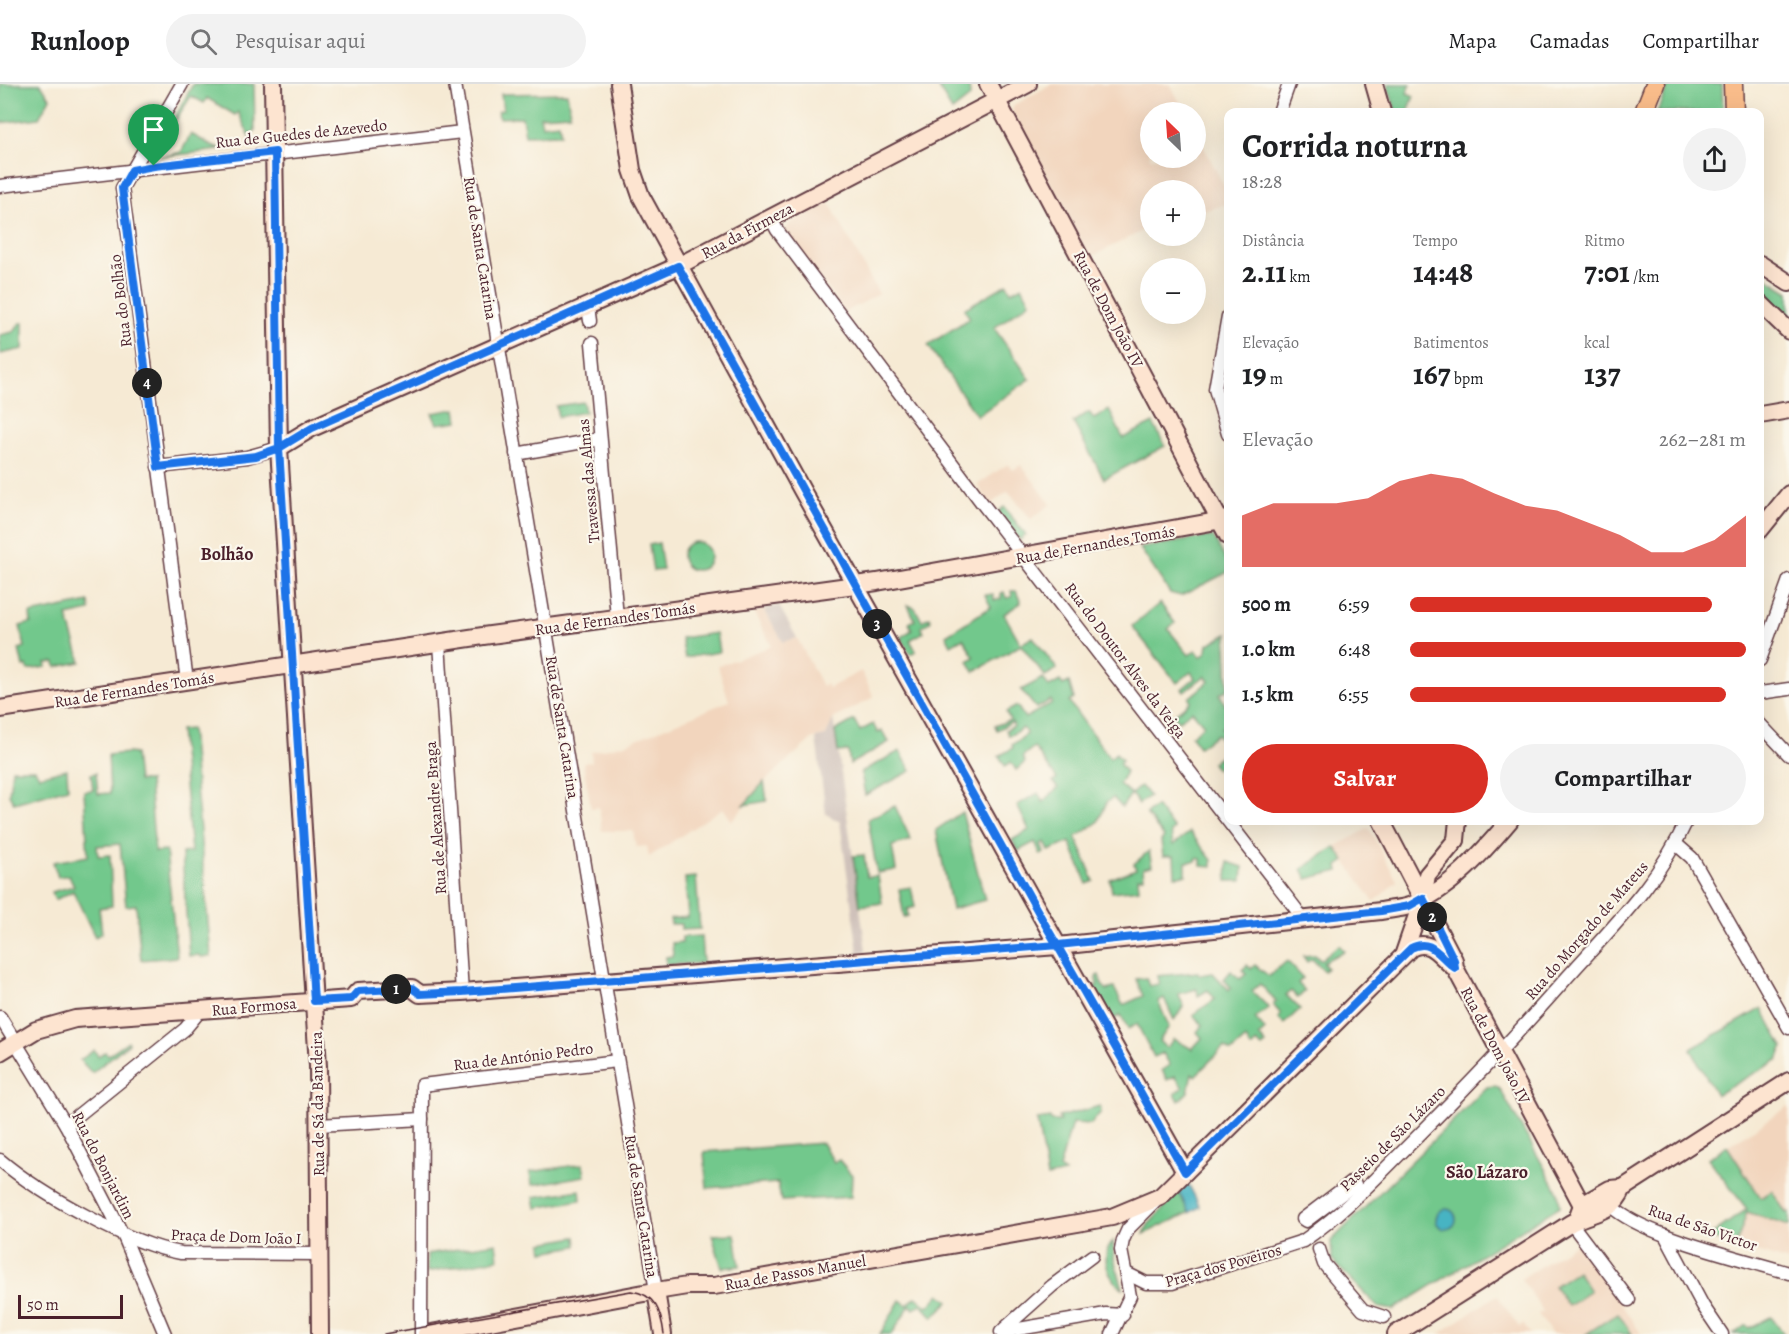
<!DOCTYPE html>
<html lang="pt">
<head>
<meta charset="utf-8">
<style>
  :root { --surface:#fff; --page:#f2f2f2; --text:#202124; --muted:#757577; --line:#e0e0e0; --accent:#d93025 }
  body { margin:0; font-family:Alegreya,serif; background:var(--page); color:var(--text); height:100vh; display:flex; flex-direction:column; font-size:22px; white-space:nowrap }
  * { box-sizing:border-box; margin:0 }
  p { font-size:20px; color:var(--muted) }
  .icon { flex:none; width:33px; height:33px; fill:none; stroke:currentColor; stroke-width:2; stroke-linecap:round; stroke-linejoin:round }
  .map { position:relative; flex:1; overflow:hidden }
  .side { position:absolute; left:1224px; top:24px; width:540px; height:717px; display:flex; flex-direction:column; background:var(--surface); border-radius:12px; box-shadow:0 6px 24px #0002 }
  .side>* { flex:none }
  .needle { width:39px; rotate:335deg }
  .controls { position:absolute; left:1140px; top:18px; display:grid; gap:12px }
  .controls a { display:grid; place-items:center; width:66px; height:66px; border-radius:50%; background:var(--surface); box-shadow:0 6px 24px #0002; font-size:30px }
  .scale { position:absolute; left:18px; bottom:15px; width:105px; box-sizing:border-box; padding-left:6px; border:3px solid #4a1f2b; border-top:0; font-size:16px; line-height:21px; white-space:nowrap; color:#4a1f2b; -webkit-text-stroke:4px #fbf7ec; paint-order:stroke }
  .pin { position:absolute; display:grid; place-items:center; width:51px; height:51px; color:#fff; margin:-62px -26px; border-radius:50% 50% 50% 0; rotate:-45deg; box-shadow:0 0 6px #0007 }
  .pin .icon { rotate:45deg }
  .km { position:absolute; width:30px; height:30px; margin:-15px; border-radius:50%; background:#222; color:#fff; font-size:16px; line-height:30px; text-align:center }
  .round { display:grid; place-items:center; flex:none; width:63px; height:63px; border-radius:32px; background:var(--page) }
  .overview { display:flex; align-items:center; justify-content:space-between; height:102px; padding:0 18px }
  h1 { font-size:33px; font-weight:700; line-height:45px }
  .stats { display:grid; grid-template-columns:repeat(3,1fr); gap:9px; height:102px; padding:6px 18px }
  .stats div { display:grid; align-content:center }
  .stats b { font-size:30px; font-weight:700 }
  .stats small { font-size:16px; font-weight:400 }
  .stats p { font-size:16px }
  .chart { height:168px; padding:12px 18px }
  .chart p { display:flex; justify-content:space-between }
  .chart svg { width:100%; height:108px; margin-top:6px; fill:var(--accent); opacity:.7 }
  .action { display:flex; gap:12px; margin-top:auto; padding:12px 18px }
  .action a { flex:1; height:69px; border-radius:36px; background:var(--accent); color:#fff; font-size:24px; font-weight:700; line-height:69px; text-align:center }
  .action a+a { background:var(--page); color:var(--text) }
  ul { padding:0 18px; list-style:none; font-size:20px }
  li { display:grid; grid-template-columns:96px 72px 1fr; align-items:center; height:45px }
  li i { height:15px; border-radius:8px; background:var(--accent) }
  header { display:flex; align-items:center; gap:36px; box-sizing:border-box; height:84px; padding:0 30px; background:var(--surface); border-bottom:2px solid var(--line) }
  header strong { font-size:28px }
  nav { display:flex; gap:33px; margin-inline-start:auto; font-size:21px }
  .search { width:420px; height:54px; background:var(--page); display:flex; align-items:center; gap:15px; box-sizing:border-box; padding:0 21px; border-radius:33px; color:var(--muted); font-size:22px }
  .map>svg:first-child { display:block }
  .built { fill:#f2d5bd }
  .industrial { fill:#cfc1ba }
  .green { fill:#72c88c; stroke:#5e745c; stroke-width:1.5; fill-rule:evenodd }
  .water { fill:#47b4c3; stroke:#486a77; stroke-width:1.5 }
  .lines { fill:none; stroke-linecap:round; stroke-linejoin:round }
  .street-casing { stroke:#643d44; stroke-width:15 }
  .secondary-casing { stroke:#643d44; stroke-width:20 }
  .primary-casing { stroke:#643d44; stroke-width:21 }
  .street { stroke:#fff; stroke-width:12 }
  .secondary { stroke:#fde4d0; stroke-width:16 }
  .primary { stroke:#f9bc8a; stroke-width:18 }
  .tram { stroke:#4a1f2b; stroke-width:1.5 }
  .route-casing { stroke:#fff; stroke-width:12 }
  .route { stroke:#1a73e8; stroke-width:8 }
  .labels { text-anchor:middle; stroke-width:4.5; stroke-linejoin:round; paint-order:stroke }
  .street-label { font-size:16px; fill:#4a1f2b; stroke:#fbf7ec }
  .neighbourhood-label { font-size:18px; font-weight:bold; fill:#4a1f2b; stroke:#fbf7ec }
</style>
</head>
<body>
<header>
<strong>Runloop</strong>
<div class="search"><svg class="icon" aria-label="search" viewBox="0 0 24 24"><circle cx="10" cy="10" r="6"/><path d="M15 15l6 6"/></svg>Pesquisar aqui</div>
<nav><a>Mapa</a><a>Camadas</a><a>Compartilhar</a></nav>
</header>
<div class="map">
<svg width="1789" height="1250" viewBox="0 0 1789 1250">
  <rect width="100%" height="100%" fill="#fbf7ec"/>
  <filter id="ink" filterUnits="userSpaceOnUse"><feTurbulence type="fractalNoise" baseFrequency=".0167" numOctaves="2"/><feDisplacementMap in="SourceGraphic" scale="12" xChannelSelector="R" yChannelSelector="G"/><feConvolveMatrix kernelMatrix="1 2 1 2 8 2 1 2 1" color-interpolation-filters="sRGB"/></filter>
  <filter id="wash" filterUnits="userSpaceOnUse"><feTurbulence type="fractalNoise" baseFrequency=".008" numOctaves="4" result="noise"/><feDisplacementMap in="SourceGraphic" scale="24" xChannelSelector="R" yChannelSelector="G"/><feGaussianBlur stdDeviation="1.35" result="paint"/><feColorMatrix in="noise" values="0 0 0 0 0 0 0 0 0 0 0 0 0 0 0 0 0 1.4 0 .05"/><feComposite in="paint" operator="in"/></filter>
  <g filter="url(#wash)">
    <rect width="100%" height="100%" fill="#f6ead4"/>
    <g class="built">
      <polygon points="1052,0 1170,0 1185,28 1150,28 1150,74 1196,74 1196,48 1228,109 1228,120 1198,128 1196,126 1196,106 1150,106 1150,143 1089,174 1012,27 1014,21"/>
      <polygon points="829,118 879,210 845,228 785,146 790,139"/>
      <polygon points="1008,380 1013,386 1021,381 1051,420 1031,435 1008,407 991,420 977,401"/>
      <polygon points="764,525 783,558 797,554 822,602 826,600 829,604 861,587 874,613 833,635 826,652 813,654 764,698 732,737 723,724 649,773 647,762 636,763 633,747 602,747 599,723 591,724 583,679 592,678 591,668 625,660 729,617 718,582 772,562 753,527"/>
      <polygon points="1369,744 1397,797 1374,818 1335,763"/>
      <polygon points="1789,1022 1789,1178 1708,1153 1747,1125 1708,1075"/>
      <polygon points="1579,1157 1641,1250 1552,1250 1538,1230 1543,1227 1521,1195"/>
      <polygon points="1497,1211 1519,1243 1523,1240 1530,1250 1439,1250"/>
    </g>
    <g class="industrial">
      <polygon points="779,522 797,554 783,558 764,525"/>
      <polygon points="833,635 837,660 866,867 858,868 840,738 826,730 816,654 826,652"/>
    </g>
    <g class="green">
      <polygon points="0,0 41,0 50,14 39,34 0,39"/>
      <polygon points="193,0 254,0 255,47 249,52 254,62 238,28 235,31 207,14 204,19 191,12 157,66"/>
      <polygon points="937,0 969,0 970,13 952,27"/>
      <polygon points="1387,0 1411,0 1407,9 1414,12 1408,28 1396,28"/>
      <polygon points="1669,0 1722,0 1723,28 1657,28"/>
      <polygon points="567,9 570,30 540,32 542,41 559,39 561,50 525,51 522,33 499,34 498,27 503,26 501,10"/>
      <polygon points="191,50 216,64 245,63 160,73 181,68"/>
      <polygon points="1760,190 1789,208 1789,234 1760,207"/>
      <polygon points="1007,200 1011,208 1022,202 1030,218 994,244 1030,295 977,332 928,261 970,234 964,225"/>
      <polygon points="20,239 23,239 23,265 0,270 0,251 13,248"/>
      <polygon points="583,318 585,328 558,333 556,322"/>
      <polygon points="456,325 458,337 437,340 432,329"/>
      <polygon points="1109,326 1123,354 1153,339 1165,362 1104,395 1073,338 1089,328 1094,335"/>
      <polygon points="1004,423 1026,451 1020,456 998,428"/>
      <polygon points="1213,452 1228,480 1228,488 1181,512 1170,509 1140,464"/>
      <circle cx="696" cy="472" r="14"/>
      <polygon points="659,459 663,486 653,487 649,461"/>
      <polygon points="1011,507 1016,507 1021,519 1004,530 1021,560 1033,553 1057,585 1045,592 1021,561 974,588 968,577 974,573 963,554 951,561 946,551 991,523 985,511 993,510 994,516 1001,515 1001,509 1004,508 1006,514 1012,513"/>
      <polygon points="89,518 90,527 67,532 81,578 56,583 55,578 46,579 47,583 28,586 27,582 23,583 19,565 25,563 20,542 31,539 30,530"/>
      <polygon points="1160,519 1175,539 1168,545 1189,571 1196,566 1201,573 1207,567 1208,560 1228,550 1226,559 1228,605 1220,610 1225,621 1228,620 1228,640 1221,644 1228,653 1228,676 1216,685 1212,679 1228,666 1217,650 1199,663 1191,652 1204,641 1192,627 1178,637 1174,631 1191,617 1189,614 1209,597 1205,592 1184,608 1182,605 1195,594 1191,588 1177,599 1132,542"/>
      <polygon points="908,521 915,524 922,537 929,533 931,537 921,543 924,548 910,556 916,567 910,570 901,553 912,546 909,539 915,536"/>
      <polygon points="716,549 719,568 685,574 681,554"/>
      <polygon points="1043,594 1049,603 1060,597 1063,601 1069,598 1074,615 1069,618 1110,674 1116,669 1122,676 1119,679 1126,688 1119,700 1131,710 1141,702 1149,712 1139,720 1131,710 1122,723 1113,714 1107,718 1098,738 1076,753 1094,797 1087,800 1070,758 1049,767 1045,758 1041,760 1044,769 1041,771 1035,758 1018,767 1012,756 1029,746 1017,721 1038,709 1043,718 1058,704 1053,698 1057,695 1034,663 1023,672 1025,678 1016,686 1011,678 1005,682 999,672 1013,664 1012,661 1027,650 1023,644 1009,652 1006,646 1014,642 1012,638 997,646 995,642 1010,636 1006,628 1017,622 1025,634 1052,619 1051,616 1036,624 1021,606"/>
      <polygon points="854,636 860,647 873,640 878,649 882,647 889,658 850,680 848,667 838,668 835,647"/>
      <polygon points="191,645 211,872 200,873 200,871 189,872 182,769 191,768 180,646"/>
      <polygon points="900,667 911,687 865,711 861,688"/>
      <polygon points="128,669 135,670 138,697 149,697 155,768 166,767 177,873 141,876 136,821 126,822 120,760 97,762 98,772 110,771 112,822 99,824 102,849 95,853 73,807 55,816 51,808 74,802 69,791 58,793 53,778 88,772 84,707 93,706 91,690 96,689 98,710 110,709 108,671"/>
      <polygon points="12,685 35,685 39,692 67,685 68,704 14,719 9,710"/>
      <polygon points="764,698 767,717 744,721"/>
      <polygon points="895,722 911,756 892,762 896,786 877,789 868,735"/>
      <polygon points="1156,722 1174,745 1171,748 1173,761 1190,748 1212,776 1212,783 1201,782 1201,775 1197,774 1196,777 1186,778 1186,791 1175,792 1174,772 1163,772 1161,757 1164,753 1146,730"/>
      <polygon points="962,728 985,816 952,825 936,746"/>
      <polygon points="1335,763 1345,777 1338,782 1339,787 1307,795 1302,785"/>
      <polygon points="1149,767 1152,782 1143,784 1144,793 1138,794 1139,805 1112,808 1110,795 1136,785 1134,780"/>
      <polygon points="864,771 867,793 878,792 882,819 860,822 853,772"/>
      <polygon points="1228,778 1243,783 1242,797 1227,797"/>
      <polygon points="696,793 700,845 681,846 681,840 671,840 670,835 688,833 685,794"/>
      <polygon points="911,803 915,823 907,825 908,832 904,833 899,805"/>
      <polygon points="701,852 703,879 666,881 666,873 673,872 672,859 682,858 682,853"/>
      <polygon points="1339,861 1344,867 1323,878 1327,884 1324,887 1312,875 1307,878 1303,872 1315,871 1320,876"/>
      <path d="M1287,877L1303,894L1298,899L1305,907L1298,914L1291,907L1286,911L1300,925L1284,940L1278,934L1281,930L1273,921L1276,917L1260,900L1252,907L1269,924L1255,934L1265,946L1259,952L1266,960L1262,963L1257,958L1251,964L1246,955L1231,968L1224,963L1195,992L1192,989L1188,1008L1179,1017L1175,1009L1183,1004L1175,992L1167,996L1162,986L1170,981L1163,969L1154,973L1137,940L1128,945L1121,931L1112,936L1093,903L1097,902L1096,892L1099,891L1102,901L1107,906L1114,904L1123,921L1143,912L1136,895L1146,894L1149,902L1159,900L1157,892L1198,888L1199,891L1213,889L1229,906L1231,904L1224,895L1231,887L1240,895L1246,890L1242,886L1247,881L1251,885L1255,881L1269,892ZM1197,905L1198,912L1208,906L1215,915L1193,931L1203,941L1197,948L1202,954L1192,965L1174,955L1166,964L1159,957L1169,943L1158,917L1164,914L1174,936L1184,922L1178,910Z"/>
      <polygon points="1762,924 1783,963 1778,976 1716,1011 1691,965"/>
      <polygon points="128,957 129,959 92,989 80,976 94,966 98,972 105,968 108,971"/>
      <polygon points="1495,1002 1500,1005 1558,1108 1560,1122 1393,1226 1378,1223 1332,1176 1331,1157 1487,1003"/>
      <polygon points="1100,1022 1101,1028 1091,1040 1072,1039 1059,1085 1065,1089 1047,1093 1037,1036 1050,1034 1051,1037 1060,1037 1059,1033"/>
      <polygon points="822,1059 834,1078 839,1076 852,1091 851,1113 781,1117 778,1099 707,1104 704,1068"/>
      <polygon points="1727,1062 1761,1114 1772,1107 1786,1129 1789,1128 1789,1142 1747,1128 1736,1161 1708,1153 1747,1125 1708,1075"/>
      <polygon points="583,1080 585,1092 532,1101 530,1088"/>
      <polygon points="580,1106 581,1116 536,1124 534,1113"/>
      <polygon points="1179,1108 1189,1129 1144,1150 1148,1141"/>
      <polygon points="735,1150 740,1182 722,1184 712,1151"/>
      <polygon points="576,1153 577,1162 543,1168 542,1159"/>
      <path d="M1113,1157L1114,1175L1123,1204C1107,1196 1100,1170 1113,1157Z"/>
      <polygon points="496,1159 498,1175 427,1188 427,1170"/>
      <polygon points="1577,1187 1590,1207 1568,1222 1554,1202"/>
      <polygon points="940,1210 949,1217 933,1233 921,1220 914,1225 910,1221 892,1250 880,1250 900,1216 907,1221 916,1213 928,1223"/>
      <polygon points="1618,1229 1632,1250 1586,1250"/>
      <polygon points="1771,1233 1784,1250 1734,1250 1746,1241 1749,1244"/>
    </g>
    <g class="water">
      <polygon points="1188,1099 1200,1123 1189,1129 1179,1108"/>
      <circle cx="1446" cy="1135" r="10"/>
    </g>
  </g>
  <g filter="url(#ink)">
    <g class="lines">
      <defs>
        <g id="street">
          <polyline points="182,0 122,104 187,597"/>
          <polyline points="455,0 656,1207"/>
          <polyline points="1279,28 1289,0"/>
          <polyline points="0,102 462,48"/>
          <polyline points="770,133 777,146 982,419 1296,825 1303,837"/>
          <polyline points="588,223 590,237"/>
          <polyline points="1228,232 1215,305 1228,350"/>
          <polyline points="592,259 617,533"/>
          <polyline points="516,370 600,355"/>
          <polyline points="158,383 247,373 279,364"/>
          <polyline points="439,559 462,908"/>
          <polyline points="1760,576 1789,496"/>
          <polyline points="1760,609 1789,605"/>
          <polyline points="1760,640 1789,671"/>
          <polyline points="1676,760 1692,774 1789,944"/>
          <polyline points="0,933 66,1041 125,1155 165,1250"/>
          <polyline points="66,1041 185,945 200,927"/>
          <polyline points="319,1041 422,1035"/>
          <path d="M0,1076C40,1110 129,1160 181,1169L320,1170"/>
          <polygon points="1353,1097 1355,1100 1306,1137 1303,1135"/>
          <path d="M1610,1121C1641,1152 1744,1175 1789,1189"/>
          <polyline points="1571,1139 1629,1216"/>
          <polyline points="1665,1151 1703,1222 1722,1250"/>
          <polyline points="1319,1165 1324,1180 1363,1226 1384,1233"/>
          <path d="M1128,1190L1146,1199H1172L1303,1157C1341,1131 1372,1098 1404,1066C1459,1011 1512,956 1563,898C1609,846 1658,800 1687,736"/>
          <polyline points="1004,1245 1052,1202 1092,1172"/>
          <polyline points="1001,1248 1106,1230 1123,1231"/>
          <polyline points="421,1250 422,1001 617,977"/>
          <polyline points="1112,1250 1130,1212 1121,1166 1123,1156 1128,1145 1156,1117"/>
        </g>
        <g id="secondary">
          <polyline points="273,0 279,364 318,982 320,1250"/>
          <polyline points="619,0 632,86 641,112 803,408 1185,1088"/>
          <polyline points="988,0 1228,452"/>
          <polyline points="1374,0 1382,28"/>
          <polyline points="1760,180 1789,199"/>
          <polyline points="1760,219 1789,247"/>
          <polyline points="1760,331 1789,326"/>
          <polyline points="279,364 312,344 678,182 1028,0"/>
          <polyline points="1760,446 1789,410"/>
          <polyline points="0,625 483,552 877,498 1228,435"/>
          <polyline points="1381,736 1454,876 1455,884 1582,1121"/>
          <polyline points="1456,756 1458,736"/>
          <polyline points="1404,869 1423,814 1427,791 1456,756"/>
          <path d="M0,968L36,946L75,935L351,915L358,907L412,904L420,910L462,908L1058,862L1381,827C1390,825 1400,825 1409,822C1449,807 1483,768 1510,736"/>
          <polyline points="1579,1129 1582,1121 1610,1105 1623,1104 1789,997"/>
          <polyline points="656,1207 663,1250"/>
          <path d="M426,1250L644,1209L687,1202H714L1112,1133L1160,1113L1411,864C1432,853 1440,874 1455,884"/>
          <path d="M1396,1250L1571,1139C1591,1127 1612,1131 1623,1104"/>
        </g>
        <g id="primary">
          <polyline points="1733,0 1734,28"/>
          <polyline points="1644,28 1655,0"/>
        </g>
      </defs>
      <use href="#street" class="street-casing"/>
      <use href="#secondary" class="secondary-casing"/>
      <use href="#primary" class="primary-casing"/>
      <use href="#street" class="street"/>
      <use href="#secondary" class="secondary"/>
      <use href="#primary" class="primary"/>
      <path class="tram" d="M384,1250L631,1207C656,1210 661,1228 664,1250"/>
    </g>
  </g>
  <g class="lines" filter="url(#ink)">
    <defs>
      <path id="route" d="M154,82L275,68L279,364L314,917L351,915L358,907L412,904L420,910L462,908L1058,861L1381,827L1409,822L1423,814L1454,876L1455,884C1440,874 1432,853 1411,864L1185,1088C1139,1005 1093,923 1046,842L678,182L312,344L279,364L256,372L158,383L122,104L132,86L154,82"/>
    </defs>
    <use href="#route" class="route-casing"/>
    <use href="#route" class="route"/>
  </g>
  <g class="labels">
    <g class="street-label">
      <text transform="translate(301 49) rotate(-6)" y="6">Rua de Guedes de Azevedo</text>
      <text transform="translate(747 146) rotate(-28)" y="6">Rua da Firmeza</text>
      <text transform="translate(481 164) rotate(81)" y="6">Rua de Santa Catarina</text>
      <text transform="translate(120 217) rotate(-97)" y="6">Rua do Bolhão</text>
      <text transform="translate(1109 225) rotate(62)" y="6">Rua de Dom João IV</text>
      <text transform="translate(588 397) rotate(-95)" y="6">Travessa das Almas</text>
      <text transform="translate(1095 460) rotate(-10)" y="6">Rua de Fernandes Tomás</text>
      <text transform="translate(615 534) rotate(-8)" y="6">Rua de Fernandes Tomás</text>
      <text transform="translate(1126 576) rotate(53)" y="6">Rua do Doutor Alves da Veiga</text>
      <text transform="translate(134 605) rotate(-9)" y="6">Rua de Fernandes Tomás</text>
      <text transform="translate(563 643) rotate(81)" y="6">Rua de Santa Catarina</text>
      <text transform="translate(435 734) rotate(-94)" y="6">Rua de Alexandre Braga</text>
      <text transform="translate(1586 846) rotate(-49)" y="6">Rua do Morgado de Mateus</text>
      <text transform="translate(254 922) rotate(-5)" y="6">Rua Formosa</text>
      <text transform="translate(1496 961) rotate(62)" y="6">Rua de Dom João IV</text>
      <text transform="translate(523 972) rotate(-7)" y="6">Rua de António Pedro</text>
      <text transform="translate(317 1020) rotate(-91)" y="6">Rua de Sá da Bandeira</text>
      <text transform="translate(1392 1054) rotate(-45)" y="6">Passeio de São Lázaro</text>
      <text transform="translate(104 1081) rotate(63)" y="6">Rua do Bonjardim</text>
      <text transform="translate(642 1122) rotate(81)" y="6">Rua de Santa Catarina</text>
      <text transform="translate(1703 1143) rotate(19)" y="6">Rua de São Victor</text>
      <text transform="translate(236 1152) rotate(2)" y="6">Praça de Dom João I</text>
      <text transform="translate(1223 1181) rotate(-16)" y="6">Praça dos Poveiros</text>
      <text transform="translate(795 1188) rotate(-10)" y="6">Rua de Passos Manuel</text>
    </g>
    <g class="neighbourhood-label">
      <text x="227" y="476">Bolhão</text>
      <text x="1487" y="1094">São Lázaro</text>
    </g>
  </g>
</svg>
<div class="controls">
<a><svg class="needle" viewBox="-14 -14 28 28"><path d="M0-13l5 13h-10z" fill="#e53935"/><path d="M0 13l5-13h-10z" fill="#757577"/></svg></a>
<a>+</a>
<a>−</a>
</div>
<div class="scale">50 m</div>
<div class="pin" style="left:154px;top:82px;background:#1e9e55"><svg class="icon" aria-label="arrive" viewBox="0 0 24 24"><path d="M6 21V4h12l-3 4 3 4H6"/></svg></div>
<b class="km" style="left:396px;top:905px">1</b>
<b class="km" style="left:1432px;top:833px">2</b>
<b class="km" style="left:877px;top:540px">3</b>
<b class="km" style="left:147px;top:299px">4</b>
<section class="side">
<div class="overview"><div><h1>Corrida noturna</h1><p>18:28</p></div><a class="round"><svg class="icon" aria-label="share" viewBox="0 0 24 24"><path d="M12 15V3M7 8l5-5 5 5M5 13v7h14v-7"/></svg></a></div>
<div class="stats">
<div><p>Distância</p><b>2.11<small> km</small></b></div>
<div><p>Tempo</p><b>14:48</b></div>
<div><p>Ritmo</p><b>7:01<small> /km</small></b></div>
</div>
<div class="stats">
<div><p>Elevação</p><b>19<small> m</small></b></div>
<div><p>Batimentos</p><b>167<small> bpm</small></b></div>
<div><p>kcal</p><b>137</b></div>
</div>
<div class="chart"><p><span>Elevação</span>262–281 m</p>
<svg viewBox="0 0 160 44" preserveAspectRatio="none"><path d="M0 44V23L10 18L20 18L30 18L40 16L50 9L60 6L70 8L80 14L90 19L100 21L110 26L120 31L130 38L140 38L150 33L160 23V44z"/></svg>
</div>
<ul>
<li><b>500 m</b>6:59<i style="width:90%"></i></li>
<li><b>1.0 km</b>6:48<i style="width:100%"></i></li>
<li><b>1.5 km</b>6:55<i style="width:94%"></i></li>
</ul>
<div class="action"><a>Salvar</a><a>Compartilhar</a></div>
</section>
</div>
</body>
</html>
